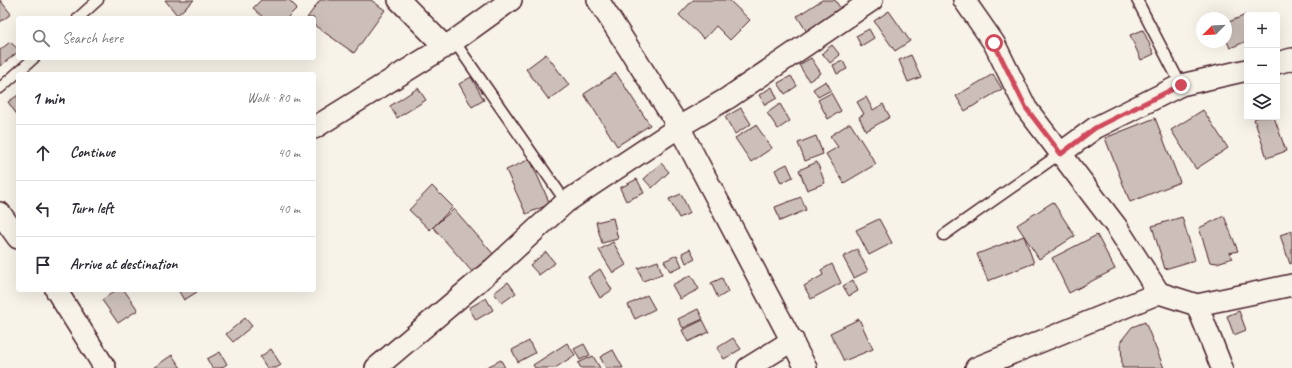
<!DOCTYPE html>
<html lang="en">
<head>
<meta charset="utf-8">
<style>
  body { margin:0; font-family:Caveat,sans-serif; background:#f7f7f7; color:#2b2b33 }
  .controls { position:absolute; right:12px; top:12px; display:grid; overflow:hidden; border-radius:4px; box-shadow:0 4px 16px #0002 }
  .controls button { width:36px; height:36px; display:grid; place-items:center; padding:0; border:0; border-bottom:1px solid #e1e1e2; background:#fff; color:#2b2b33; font:20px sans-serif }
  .compass { position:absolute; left:1196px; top:12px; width:36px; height:36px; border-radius:50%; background:#fff; box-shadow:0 4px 16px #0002; rotate:246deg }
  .stop { position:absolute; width:12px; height:12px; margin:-9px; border:3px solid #d1495b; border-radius:50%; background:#fff }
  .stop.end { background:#d1495b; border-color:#fff; box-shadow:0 1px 4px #0008 }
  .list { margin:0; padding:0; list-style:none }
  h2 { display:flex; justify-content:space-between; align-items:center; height:52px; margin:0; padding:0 16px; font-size:17px }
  h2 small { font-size:13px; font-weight:400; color:#7c7c81 }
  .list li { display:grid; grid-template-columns:26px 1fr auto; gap:12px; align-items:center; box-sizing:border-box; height:56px; padding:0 16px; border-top:1px solid #e1e1e2 }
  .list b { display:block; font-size:15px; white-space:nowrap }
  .list em { font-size:13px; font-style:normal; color:#7c7c81 }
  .icon { flex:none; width:22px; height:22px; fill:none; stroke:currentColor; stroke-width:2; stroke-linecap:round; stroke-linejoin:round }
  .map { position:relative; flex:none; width:1292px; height:368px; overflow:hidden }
  .search { position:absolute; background:#fff; box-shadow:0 4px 16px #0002; left:16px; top:16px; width:300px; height:44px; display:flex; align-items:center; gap:10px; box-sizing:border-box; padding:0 14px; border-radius:4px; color:#7c7c81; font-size:15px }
  .panel { position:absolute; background:#fff; box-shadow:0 4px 16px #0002; left:16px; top:72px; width:300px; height:220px; border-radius:4px }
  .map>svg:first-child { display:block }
</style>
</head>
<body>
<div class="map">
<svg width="1292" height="368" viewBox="0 0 1292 368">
  <rect width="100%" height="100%" fill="#f7f3e8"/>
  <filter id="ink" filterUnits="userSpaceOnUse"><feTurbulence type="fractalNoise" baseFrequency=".025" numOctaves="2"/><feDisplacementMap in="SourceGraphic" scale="8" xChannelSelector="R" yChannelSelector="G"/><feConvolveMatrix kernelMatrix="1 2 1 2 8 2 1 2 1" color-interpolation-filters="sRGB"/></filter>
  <g filter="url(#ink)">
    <g fill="#ccbfb9" stroke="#4a1f2b">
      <path d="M0 0 11 14 0 22Z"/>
      <path d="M165 0H194L177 15Z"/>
      <path d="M261 0H289L297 8 287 18H264L253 8Z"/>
      <path d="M320 0H371L385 10 354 53 314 25V18H307Z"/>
      <path d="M693 0H729L750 20 730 40 716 26 704 39 679 15Z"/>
      <path d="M822 0H835L841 9 807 32 797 16Z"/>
      <path d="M889 11 910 41 895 51 874 21Z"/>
      <path d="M1246 15 1247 41 1230 48 1226 39V23Z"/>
      <path d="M869 29 874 38 861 46 856 36Z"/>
      <path d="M1143 30 1154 54 1141 60 1130 35Z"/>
      <path d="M10 42 18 49V52L0 66V50Z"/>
      <path d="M832 45 840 55 830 63 822 53Z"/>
      <path d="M546 54 569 85 549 100 526 69Z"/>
      <path d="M911 55 921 77 908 82 899 60Z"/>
      <path d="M811 58 821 73 809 81 799 65Z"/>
      <path d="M843 61 847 69 837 74 833 65Z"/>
      <path d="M616 73 650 125 617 146 584 94Z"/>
      <path d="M993 74 1002 89 965 111 956 96Z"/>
      <path d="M791 76 797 86 785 94 778 83Z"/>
      <path d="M471 77 484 100 472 107 459 84Z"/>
      <path d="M826 81 831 90 818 97 813 89Z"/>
      <path d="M772 87 777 98 765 105 759 95Z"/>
      <path d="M418 88 426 100 397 118 390 106Z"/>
      <path d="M831 93 841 111 828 119 818 100Z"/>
      <path d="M18 95V116L8 102Z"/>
      <path d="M866 97 873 110 883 104 890 117 866 131 859 117 864 114 857 102Z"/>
      <path d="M780 104 790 121 778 129 767 113Z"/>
      <path d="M741 108 751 124 735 134 725 117Z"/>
      <path d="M1203 110 1228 148 1196 169 1171 130Z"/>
      <path d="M1258 117H1274L1286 151 1267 158 1254 119Z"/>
      <path d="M1155 118 1180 182 1130 202 1105 138Z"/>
      <path d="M850 123 876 164 844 183 826 154 838 147 830 136Z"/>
      <path d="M756 125 772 148 751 162 735 138Z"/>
      <path d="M816 136 823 154 805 161 798 143Z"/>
      <path d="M530 159 550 204 526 214 506 170Z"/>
      <path d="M817 162 825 183 807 190 799 170Z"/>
      <path d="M661 163 669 172 652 188 644 179Z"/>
      <path d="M787 164 793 177 781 183 775 170Z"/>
      <path d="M637 179 644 193 626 201 620 188Z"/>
      <path d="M432 186 453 207 430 230 409 210Z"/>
      <path d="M681 194 690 213 679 218 669 199Z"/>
      <path d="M801 197 806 210 780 221 775 207Z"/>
      <path d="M1053 202 1075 236 1039 259 1017 225Z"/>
      <path d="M454 209 495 256 474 274 433 227Z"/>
      <path d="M1224 216 1238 251 1229 253 1233 258 1217 263 1210 262 1199 228Z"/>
      <path d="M1182 217 1195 260 1165 269 1152 226Z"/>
      <path d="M613 218 618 239 602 243 596 222Z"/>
      <path d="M879 219 892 243 869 255 856 230Z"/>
      <path d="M1292 231V263L1290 264 1280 235Z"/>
      <path d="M1097 235 1115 269 1069 293 1052 258Z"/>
      <path d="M1024 236 1034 263 988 281 977 254Z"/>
      <path d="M613 242 626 265 613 273 599 250Z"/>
      <path d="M690 249 695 258 686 263 682 253Z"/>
      <path d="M857 249 868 271 854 278 843 257Z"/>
      <path d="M546 252 555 263 539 275 530 265Z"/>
      <path d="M677 255 682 266 670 271 664 261Z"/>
      <path d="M658 261 662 274 643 281 638 268Z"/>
      <path d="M832 264 841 283 811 299 804 286 823 275 821 270Z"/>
      <path d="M600 269 612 290 600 298 588 277Z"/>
      <path d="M691 275 699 289 680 299 672 285Z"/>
      <path d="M722 278 728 292 718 298 711 283Z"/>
      <path d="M853 280 858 291 849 296 843 286Z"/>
      <path d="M508 282 516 293 502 303 494 293Z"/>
      <path d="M116 290H124L138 310 118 323 102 300Z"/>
      <path d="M178 290H195L197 292 184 300Z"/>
      <path d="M647 295 655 309 635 319 628 305Z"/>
      <path d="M486 298 493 310 476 320 469 308Z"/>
      <path d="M698 309 703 319 683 328 678 319Z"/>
      <path d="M1239 311 1246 330 1234 335 1227 316Z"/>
      <path d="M245 318 252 326 233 342 226 334Z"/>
      <path d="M859 319 873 349 844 361 830 333Z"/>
      <path d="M703 320 709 332 688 342 682 330Z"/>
      <path d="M1145 322 1164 368H1122L1121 341 1132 327Z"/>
      <path d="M733 338 741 349 724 359 717 348Z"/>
      <path d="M529 341 535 353 518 362 512 350Z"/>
      <path d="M567 343 575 355 555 368H535L533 365Z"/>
      <path d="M584 344 590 355 580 360 574 349Z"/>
      <path d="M271 349 281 365 276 368H267L260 357Z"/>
      <path d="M613 350 623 368H606L600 357Z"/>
      <path d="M220 352 227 364 221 368H212L207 359Z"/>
      <path d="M172 355 181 368H153Z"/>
      <path d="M593 356 600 368H581L578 363Z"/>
      <path d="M501 360 505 368H485Z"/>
    </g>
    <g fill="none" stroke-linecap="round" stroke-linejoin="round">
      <defs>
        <g id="lane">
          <path d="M1137 0 1181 85"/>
          <path d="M78 18 98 0"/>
          <path d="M454 41 566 202"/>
          <path d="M0 88 34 58"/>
          <path d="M944 235 1061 153"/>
        </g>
        <g id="street">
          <path d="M399 0 445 47"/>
          <path d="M598 0 679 127 806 368"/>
          <path d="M964 0 994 43 1026 108 1116 226 1159 293"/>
          <path d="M1277 63 1292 59"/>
          <path d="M314 128 454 41 511 0"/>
          <path d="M1061 153 1095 128 1181 85 1247 70"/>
          <path d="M0 213 18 238"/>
          <path d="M56 290 105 368"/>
          <path d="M1197 305 1222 368"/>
          <path d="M376 368 494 268 566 202 679 127 728 98 872 0"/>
          <path d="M748 368 793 340"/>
          <path d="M976 368 1159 293 1197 305 1292 285"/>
        </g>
      </defs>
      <use href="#lane" stroke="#4a1f2b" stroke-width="13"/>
      <use href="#street" stroke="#4a1f2b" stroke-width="24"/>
      <use href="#lane" stroke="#f7f3e8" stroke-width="10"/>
      <use href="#street" stroke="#f7f3e8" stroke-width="21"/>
    </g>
  </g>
  <g fill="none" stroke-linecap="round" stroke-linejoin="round" filter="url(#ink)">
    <path stroke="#d1495b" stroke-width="5" d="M994 43 1026 108 1061 154 1095 128 1181 85"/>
  </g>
</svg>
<div class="controls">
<button>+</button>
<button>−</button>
<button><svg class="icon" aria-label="layers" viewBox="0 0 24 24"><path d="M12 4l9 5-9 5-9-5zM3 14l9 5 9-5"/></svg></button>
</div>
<svg class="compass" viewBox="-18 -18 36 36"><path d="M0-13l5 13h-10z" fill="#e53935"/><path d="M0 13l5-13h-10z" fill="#7c7c81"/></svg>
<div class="stop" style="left:994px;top:43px"></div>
<div class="stop end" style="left:1181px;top:85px"></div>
<div class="search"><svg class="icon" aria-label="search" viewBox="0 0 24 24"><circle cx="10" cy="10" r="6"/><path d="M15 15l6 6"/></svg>Search here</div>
<section class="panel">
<h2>1 min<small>Walk · 80 m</small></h2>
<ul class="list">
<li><svg class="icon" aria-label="ahead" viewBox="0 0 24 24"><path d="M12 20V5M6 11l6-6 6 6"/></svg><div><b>Continue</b></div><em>40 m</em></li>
<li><svg class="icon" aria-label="left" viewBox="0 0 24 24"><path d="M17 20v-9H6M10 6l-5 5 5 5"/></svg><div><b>Turn left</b></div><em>40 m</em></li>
<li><svg class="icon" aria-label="arrive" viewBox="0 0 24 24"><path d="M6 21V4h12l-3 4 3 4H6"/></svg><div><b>Arrive at destination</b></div></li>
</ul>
</section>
</div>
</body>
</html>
